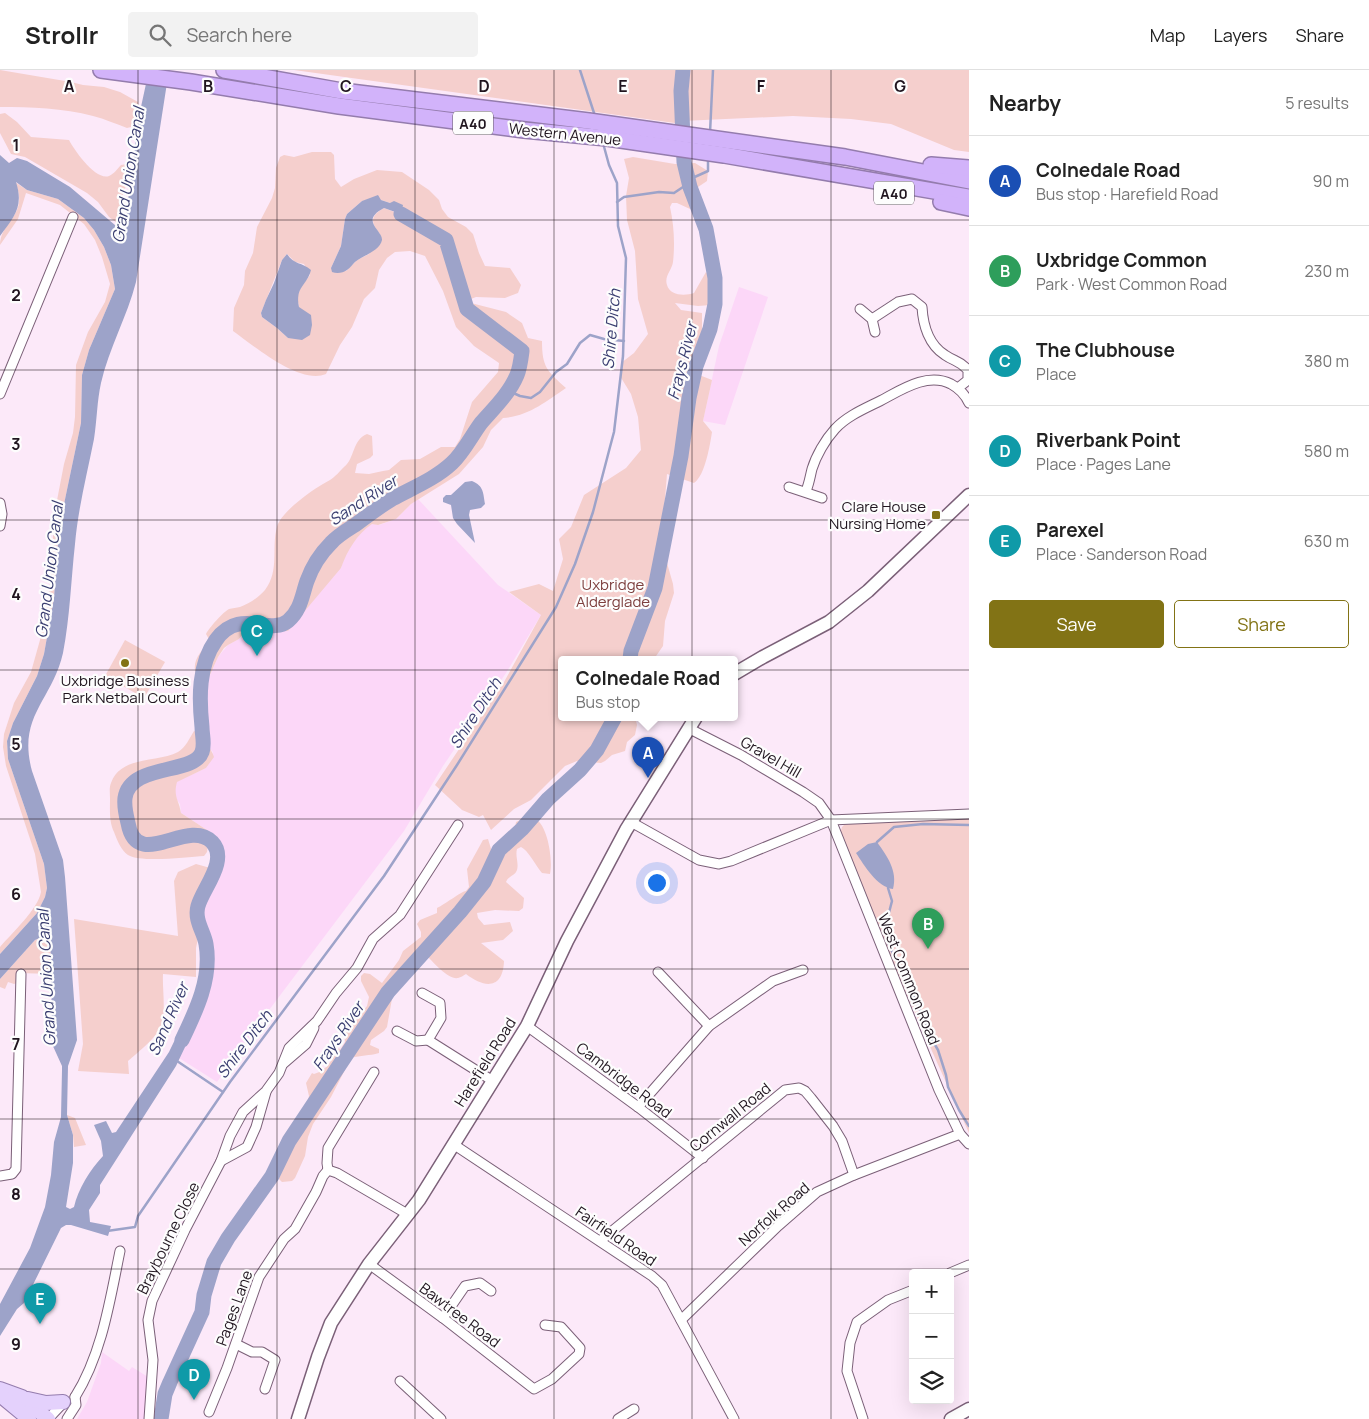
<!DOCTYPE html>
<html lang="en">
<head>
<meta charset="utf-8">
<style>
  body { margin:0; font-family:Manrope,sans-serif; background:#f2f2f2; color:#222 }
  .controls { position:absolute; right:15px; bottom:15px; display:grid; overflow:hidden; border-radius:5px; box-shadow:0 5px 20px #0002 }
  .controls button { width:45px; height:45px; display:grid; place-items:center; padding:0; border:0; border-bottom:1px solid #e0e0e0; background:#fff; color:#222; font:25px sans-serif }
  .you { position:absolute; left:656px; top:812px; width:18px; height:18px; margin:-12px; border:4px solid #fff; border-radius:50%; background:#1a73e8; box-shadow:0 0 0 8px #1a73e833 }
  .badge { display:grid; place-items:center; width:32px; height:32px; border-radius:50%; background:#827315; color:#fff; font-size:16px; font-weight:700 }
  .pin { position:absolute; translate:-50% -41px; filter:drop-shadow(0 1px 2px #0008) }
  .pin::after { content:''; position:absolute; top:26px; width:18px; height:15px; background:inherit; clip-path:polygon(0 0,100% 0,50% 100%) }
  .popup { position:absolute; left:558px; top:586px; width:180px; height:65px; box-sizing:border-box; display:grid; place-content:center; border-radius:5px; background:#fff; filter:drop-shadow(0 1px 4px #0005); font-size:16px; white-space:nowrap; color:#767676 }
  .popup b { font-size:19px; color:#222 }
  .popup::after { content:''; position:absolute; left:50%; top:100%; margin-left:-10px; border:10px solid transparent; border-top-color:#fff }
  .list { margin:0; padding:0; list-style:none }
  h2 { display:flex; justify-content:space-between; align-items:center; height:65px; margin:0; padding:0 20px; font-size:21px }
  h2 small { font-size:16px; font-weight:400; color:#767676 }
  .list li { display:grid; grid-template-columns:32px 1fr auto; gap:15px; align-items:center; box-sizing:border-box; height:90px; padding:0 20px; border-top:1px solid #e0e0e0 }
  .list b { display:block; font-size:19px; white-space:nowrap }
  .list p { margin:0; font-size:16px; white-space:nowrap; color:#767676 }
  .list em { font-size:16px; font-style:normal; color:#767676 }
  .actions { display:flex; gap:10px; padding:15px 20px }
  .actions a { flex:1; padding:11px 0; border:1px solid #827315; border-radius:5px; text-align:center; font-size:18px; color:#827315 }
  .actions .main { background:#827315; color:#fff }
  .icon { flex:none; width:28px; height:28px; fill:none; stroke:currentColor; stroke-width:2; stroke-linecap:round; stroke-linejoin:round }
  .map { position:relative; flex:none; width:969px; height:1349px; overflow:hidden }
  header { display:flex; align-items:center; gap:30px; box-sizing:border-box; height:70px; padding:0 25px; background:#fff; border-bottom:1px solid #e0e0e0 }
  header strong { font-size:24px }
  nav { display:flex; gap:28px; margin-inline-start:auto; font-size:18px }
  .search { width:350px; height:45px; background:#f2f2f2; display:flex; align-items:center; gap:12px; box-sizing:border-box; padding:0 18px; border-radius:5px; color:#767676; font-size:19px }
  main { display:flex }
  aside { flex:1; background:#fff }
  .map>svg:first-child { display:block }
</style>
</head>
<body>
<header>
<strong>Strollr</strong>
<div class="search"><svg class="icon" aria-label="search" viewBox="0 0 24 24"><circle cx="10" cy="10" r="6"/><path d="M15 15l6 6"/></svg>Search here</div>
<nav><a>Map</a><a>Layers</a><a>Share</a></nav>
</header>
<main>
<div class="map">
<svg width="969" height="1349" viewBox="0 0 969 1349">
  <rect width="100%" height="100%" fill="#fce9f9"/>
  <g fill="#fcd7f8">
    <path d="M739 217 768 227 725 355 703 351 719 276Z"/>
    <path d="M418 429 498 515 541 545 506 603 443 696 404 761 257 956 217 1012 179 988 196 954 202 930 209 881 201 839 223 796 222 774 210 762 181 743 180 734 177 730 174 721 176 712 206 698 213 682 210 679 205 639 206 618 209 607 218 587 228 575 239 569 249 560 259 562 341 498 345 485 357 466 364 459 372 453 379 455 396 449 411 434Z"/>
    <path d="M102 1282 129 1301 132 1297 148 1307 144 1349H77L87 1332 101 1293Z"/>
  </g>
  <g fill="#f5cfcd" fill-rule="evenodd">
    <path d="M0 0 71 12 83 15 104 17 120 22 138 32C139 36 134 54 131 57L127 58C116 54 105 49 93 46 63 38 31 37 0 37Z"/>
    <path d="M294 0H969V82L954 80 891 54 851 49 793 46 682 51V54Z"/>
    <path d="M5 43 17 52 31 67 69 70C74 80 96 111 109 106 114 104 118 98 121 95L127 94C132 106 124 118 122 129 121 137 123 146 124 154L120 155 109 147 98 132 87 123 25 87 11 84 0 63V44Z"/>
    <path d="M312 82H331L334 85 335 109 341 117 354 109 377 100 402 102 429 120 439 130 442 139 448 147 466 157 473 164 479 183 485 196 510 198 521 215 518 223 505 228 476 227 471 229V233L506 242 522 253 528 268 542 271C542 297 547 301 566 318 545 332 529 346 503 348L491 360 483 377 459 404 411 434 396 449 378 455 372 454C357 464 347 481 341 498L288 561 259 562 249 560 245 562 239 569 228 575 224 578 218 587 209 607 196 604C191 591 202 580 210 571L206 564C209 558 223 542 229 539 232 538 237 538 240 537 249 534 259 527 265 520 280 500 271 478 277 457 281 441 316 417 330 410 335 407 340 401 344 397 355 388 352 370 367 364L372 366 373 385 370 388 357 394 355 403 369 404 383 401 389 400 401 390 420 389 441 377H455L460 369 472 332 498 302 499 293 474 276 456 257 443 221 425 186 410 181 395 182 387 188 379 200 375 218 364 229 352 257 340 275 326 304C300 315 254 276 233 261L234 238 244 215 245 201 253 183 257 157 272 128 275 118 276 98 280 87 284 85 294 87ZM381 130 390 133 400 144 384 138C369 146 371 154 380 164L369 184 357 190 346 201 331 198 341 176 345 149 347 144 362 131ZM287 184 295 192 304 194 310 205 301 217 297 227 299 237 288 268 277 258 262 247 261 243 282 190Z"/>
    <path d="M633 87 675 94 695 93 708 101 707 111 692 121 694 130 690 139 677 133H672L670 137C674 155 675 174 673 192 672 200 664 206 667 215 670 226 685 226 694 223L706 202C712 210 715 219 717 229L711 235 698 236 675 233 681 240 702 243V265L691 289 689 301 712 310 703 351 712 362C710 375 705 406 694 413L667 404 664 441 665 486 673 514 674 523 665 551 663 576 654 589H562V647H635L637 655 635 665 627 672 625 681 612 685 605 691 601 693 577 691 565 696 531 730 514 739 491 760 483 745 479 747 462 740 435 715 504 612 541 545 509 522 539 514 553 521 563 489 559 469 571 457 584 425 626 398 641 380 638 347 631 324 620 306 621 293 634 283 648 264 638 229 635 181 627 150 626 126 629 108 624 89Z"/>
    <path d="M15 112 27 120 58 129 84 148 94 160 104 177 111 195 115 219 89 280 82 305 81 353 59 458 54 528 44 584 37 606 13 653 7 671 8 689 44 794 47 818 45 827 37 843 0 884V877C12 863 38 839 41 822L35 784 6 696 3 677 4 664 14 633 31 602 40 570 48 529 51 505 54 446 64 394 73 363 75 347 76 295 88 262 105 232 110 214 102 187 95 170 84 154 60 135 26 123 18 149 0 175C0 151 30 145 15 112Z"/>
    <path d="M125 570 165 592 144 628 105 606Z"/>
    <path d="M194 661C200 663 213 681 214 687L206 698 177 712C173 726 179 730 181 743L210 762 207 782 204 786C188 787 141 793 128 785 121 780 117 770 114 762 109 752 110 740 110 729 110 724 109 717 111 713 121 685 158 693 178 682 186 677 189 669 194 661Z"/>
    <path d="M528 746C531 747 534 747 536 749 548 757 553 790 550 804L542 803C536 796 528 780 521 777L517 779C515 786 519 793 517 800 515 806 508 806 506 812L524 828 523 838 519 841 495 840 477 843 478 848 484 855 510 852 513 861 503 870 481 873 504 891C503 920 484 918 466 904 463 906 461 907 458 908 449 910 434 893 428 887L406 903 393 923 387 957 384 961 371 970 370 975 379 979V983C369 986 361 985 351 988L331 1027 313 1054 308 1067 305 1086 295 1108 292 1111 282 1112 279 1109 275 1097 278 1088 290 1074 307 1035 309 1026 306 1013 312 1003 314 1004C328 1000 332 989 339 978L340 980 345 972 344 959 347 955 355 951 367 936 369 927 361 911V906L364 903 370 904 382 913 399 890 403 881 421 867V862L417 854 420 850 437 843V838C444 835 462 821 466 821L469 817 467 799 483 770 488 769 492 782C495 782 498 782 501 781 510 779 515 760 516 752Z"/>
    <path d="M969 747V1063C924 964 879 865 840 764L842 757 845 754Z"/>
    <path d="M196 794 214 799 217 802 207 818 200 824 195 832 198 868 196 878V907L163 904C162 922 168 948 157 963 149 974 138 982 128 991L129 1004 78 1001 83 974 74 849 178 866 174 811 178 802Z"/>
    <path d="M40 868C54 873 51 891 51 904L19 903 17 913 14 914 8 912 5 919 0 917V909L35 870Z"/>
    <path d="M67 1045 75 1048 86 1075 74 1077 73 1065Z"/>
  </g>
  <g fill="#9da3c9">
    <path d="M149 0H169L136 212C127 247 109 278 101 313 97 331 97 350 94 369 87 404 78 439 75 474 71 510 70 547 63 583 52 631 17 646 32 701L63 790 65 807 77 970 68 996 67 1045 73 1065V1093L66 1137 70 1139 74 1137C78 1119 90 1100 103 1086L101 1071 94 1055 106 1051 112 1063 116 1062 169 982 184 951 196 954 176 996 100 1115V1123L89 1140 90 1152 111 1156 108 1166 71 1155H66L61 1158 24 1233 17 1239 0 1266V1234L30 1178 45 1137 51 1105 54 1072 61 1047 62 1000V996L52 974 51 886C50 877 49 871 40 868L35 870 0 909V884L37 843 45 827 47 818 44 794 8 689 7 671 13 653 37 606 44 584 54 528 59 458 81 353 82 305 89 280 115 219 111 195 104 177 94 160 84 148 58 129 27 120 16 112C24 137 14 147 0 166V85L9 93 17 88 27 91 70 117 122 161 126 160 127 137 139 46Z"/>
    <path d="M378 125 381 130 390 133 394 131 403 135 401 144 384 138C359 151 383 160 382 170 380 181 362 186 355 192 353 194 350 198 347 200 343 203 337 204 332 202L331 198 341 176 345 149 347 144 362 131Z"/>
    <path d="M287 184C294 195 302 192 311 200 307 216 295 216 299 237L311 245 312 255 310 265 302 270 288 268 277 258 262 247 261 243 266 230 274 213 282 190Z"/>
    <path d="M472 411C484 416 483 423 485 434L481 438 470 440 469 445 475 473 457 454 453 448 451 435 443 432V428L446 425H451L465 412Z"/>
    <path d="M877 772C887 786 898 801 893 819 877 817 864 795 856 783L868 774Z"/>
  </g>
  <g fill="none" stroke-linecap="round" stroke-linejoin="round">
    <g stroke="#9da3c9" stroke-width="2.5">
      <path d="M580 0 595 46"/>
      <path d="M710 63 713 0"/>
      <path d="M688 110 708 101V89"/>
      <path d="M617 132 624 127 659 122 674 123 689 113"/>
      <path d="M509 321 520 326 531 328 540 322 556 302 567 294 580 273 590 265 604 269 624 271"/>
      <path d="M877 772 894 757 923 754 969 755"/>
      <path d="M888 818 892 831 885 858 887 871 899 896 906 907 910 919 927 955 931 968 938 980 946 1005 948 1017 959 1040 969 1056"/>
      <path d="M177 991 223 1022"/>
      <path d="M107 1161 135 1157 138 1146 230 1012 384 806 457 695 556 537 575 494 593 442 610 377 614 362 623 286 626 188 618 156 617 113 609 95 603 73"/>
    </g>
    <g stroke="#9da3c9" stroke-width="15">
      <path d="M630 589 631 581 655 518 681 386 689 328 696 296 710 259 715 234V208L706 159 690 117 684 92 681 21 683 0"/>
      <path d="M182 970C196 941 212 908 206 874 204 862 194 850 198 836 203 818 229 790 212 772 187 747 137 803 128 753 126 745 124 736 125 728 130 693 194 705 202 682 205 674 202 665 202 657 199 629 198 595 216 570 239 537 270 566 288 551 301 540 302 525 307 511 312 497 321 483 331 473 337 466 347 460 355 455 367 446 379 437 392 429 412 418 435 409 452 393 463 383 472 365 481 353 494 338 509 324 517 305 520 298 521 289 522 281L467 239 446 170 401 144"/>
      <path d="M161 1349 165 1324 170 1312 202 1242 204 1225 214 1192 228 1168 272 1106 289 1071 388 922 460 842 484 812 499 780 522 759 548 729 580 700 597 680 615 647"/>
    </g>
    <defs>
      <g id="street">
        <path d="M860 239 872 249 875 262"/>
        <path d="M872 249 898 232 912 229 922 237C923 255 929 275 945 285 955 292 959 290 968 300V310L958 318"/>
        <path d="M0 324 73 147"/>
        <path d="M789 417 822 428"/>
        <path d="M806 421C809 414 810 407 812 399 816 386 825 370 835 359 847 346 864 339 880 331 901 320 927 302 951 314 960 319 965 324 969 333"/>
        <path d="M0 433 2 444 0 456"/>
        <path d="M688 658 741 685 803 722 819 733 831 750 939 1020 960 1064 969 1074"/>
        <path d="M631 752 699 790 719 794 731 791 831 750 969 744"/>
        <path d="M658 902 709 956"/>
        <path d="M422 923 440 933 441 948 428 970 493 1011"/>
        <path d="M527 956 638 1037 703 1088"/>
        <path d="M397 961 416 971 428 970"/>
        <path d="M284 993 306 974 314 958"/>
        <path d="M638 1037 709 956 773 911 803 900"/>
        <path d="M453 1074 652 1206 662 1215 734 1349"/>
        <path d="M221 1091 247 1077 256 1057 266 1022"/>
        <path d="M328 1100 327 1093 328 1078 374 1002"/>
        <path d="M328 1100 337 1103 409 1145"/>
        <path d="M0 1106 12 1104 16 1099 21 904"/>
        <path d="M600 1171 785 1020 799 1018 805 1021 811 1028 833 1056 842 1071 854 1105"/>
        <path d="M369 1194 443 1248 534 1319 552 1309 579 1284 580 1278 561 1257 545 1255"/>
        <path d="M950 1203 969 1195"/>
        <path d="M443 1248 465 1216 480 1213 491 1221"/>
        <path d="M681 1250 778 1156 817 1122 854 1105 960 1064"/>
        <path d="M236 1274 252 1282H262L275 1290 265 1319"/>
        <path d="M400 1311 441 1349"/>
        <path d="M75 1327C102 1284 110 1230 120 1181"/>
        <path d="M209 1342 227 1298 259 1207 284 1169 295 1159 316 1122 323 1106 328 1100"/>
        <path d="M48 1349 65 1331"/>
        <path d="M67 1349 76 1335 75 1327"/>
        <path d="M149 1349 153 1290 148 1250 152 1231 185 1160 221 1091 230 1066 243 1042 266 1021 279 1003 289 978 317 951 336 923 357 898 373 869 400 845 458 755"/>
        <path d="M618 1349 634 1339"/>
        <path d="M863 1349 847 1301 850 1273 857 1252 888 1230 913 1220"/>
      </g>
      <g id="secondary">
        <path d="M734 604 763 587 829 552 868 521 969 425"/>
        <path d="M298 1349 318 1287 331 1253 369 1194 419 1130 527 956 567 871 626 760 696 647"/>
        <path d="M951 1349 969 1339"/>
      </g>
      <g id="primary">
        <path d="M0 1319 22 1327 48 1349"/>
        <path d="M0 1325 29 1349"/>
        <path d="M28 1329 46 1333 63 1332"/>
      </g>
      <g id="highway">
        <path d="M101 0 191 12 339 36 524 60 607 68 724 85 969 127"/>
        <path d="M224 0 342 21 589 51 845 87 969 111"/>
        <path d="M931 95 969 98"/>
        <path d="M941 132 969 138"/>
      </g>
    </defs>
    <use href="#street" stroke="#7b6078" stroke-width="11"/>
    <use href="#secondary" stroke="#7b6078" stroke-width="15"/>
    <use href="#primary" stroke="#947cad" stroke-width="16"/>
    <use href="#highway" stroke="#947cad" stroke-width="18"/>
    <use href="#street" stroke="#fff" stroke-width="9"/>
    <use href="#secondary" stroke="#fff" stroke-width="12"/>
    <use href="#primary" stroke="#e4d1fc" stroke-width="14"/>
    <use href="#highway" stroke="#d2b3fa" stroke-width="15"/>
  </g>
  <path fill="none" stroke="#20151f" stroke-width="1" stroke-opacity="0.55" d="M138 0V1349M277 0V1349M415 0V1349M554 0V1349M692 0V1349M831 0V1349M0 150H969M0 300H969M0 450H969M0 600H969M0 749H969M0 899H969M0 1049H969M0 1199H969"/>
  <g fill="#827315" stroke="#fdfdfd" stroke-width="2">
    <rect x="931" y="440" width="10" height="10" rx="2.5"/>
    <circle cx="125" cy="593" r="5"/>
  </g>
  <g text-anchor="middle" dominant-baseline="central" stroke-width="4.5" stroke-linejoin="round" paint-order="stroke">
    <g fill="#fdfdfd" stroke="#625b62" stroke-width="1">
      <rect x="453" y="41.5" width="40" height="23" rx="4"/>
      <rect x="874" y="111.5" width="40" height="23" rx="4"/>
    </g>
    <g font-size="14" font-weight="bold" fill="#20151f">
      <text x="473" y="53">A40</text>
      <text x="894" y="123">A40</text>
    </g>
    <g font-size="15" fill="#20151f" stroke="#fdfdfd">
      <text transform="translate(565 64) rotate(6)">Western Avenue</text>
      <text transform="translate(771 687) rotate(30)">Gravel Hill</text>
      <text transform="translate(909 909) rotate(68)">West Common Road</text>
      <text transform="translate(485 992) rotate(-58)">Harefield Road</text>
      <text transform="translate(624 1010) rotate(37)">Cambridge Road</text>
      <text transform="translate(730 1047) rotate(-39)">Cornwall Road</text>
      <text transform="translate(774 1144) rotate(-41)">Norfolk Road</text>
      <text transform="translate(616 1166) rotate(34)">Fairfield Road</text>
      <text transform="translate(168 1168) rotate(-64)">Braybourne Close</text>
      <text transform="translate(234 1238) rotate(-70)">Pages Lane</text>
      <text transform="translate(460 1245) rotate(37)">Bawtree Road</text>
    </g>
    <g font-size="15" fill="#20151f" stroke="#fdfdfd" text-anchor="end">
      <text x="926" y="436">Clare House<tspan x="926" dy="17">Nursing Home</tspan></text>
      <text x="125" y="610" text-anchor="middle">Uxbridge Business<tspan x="125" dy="17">Park Netball Court</tspan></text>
    </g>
    <g font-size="15" fill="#7e403f" stroke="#fdfdfd">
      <text x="613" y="514">Uxbridge<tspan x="613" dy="17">Alderglade</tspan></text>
    </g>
    <g font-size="16" font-style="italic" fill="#3a3e71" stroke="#fdfdfd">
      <text transform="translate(128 105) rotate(-81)">Grand Union Canal</text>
      <text transform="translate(611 259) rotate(-85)">Shire Ditch</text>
      <text transform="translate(682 291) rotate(-76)">Frays River</text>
      <text transform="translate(363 430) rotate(-33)">Sand River</text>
      <text transform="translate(49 500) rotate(-83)">Grand Union Canal</text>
      <text transform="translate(475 643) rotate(-57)">Shire Ditch</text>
      <text transform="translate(46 908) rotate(-93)">Grand Union Canal</text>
      <text transform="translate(168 949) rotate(-66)">Sand River</text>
      <text transform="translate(338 966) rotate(-56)">Frays River</text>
      <text transform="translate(244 974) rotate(-53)">Shire Ditch</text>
    </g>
  </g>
  <g font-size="16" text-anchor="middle" font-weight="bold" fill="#20151f" stroke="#fdfdfd" stroke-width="4.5" stroke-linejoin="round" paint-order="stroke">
    <text x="69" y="22">A</text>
    <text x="208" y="22">B</text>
    <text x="346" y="22">C</text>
    <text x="484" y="22">D</text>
    <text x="623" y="22">E</text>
    <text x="761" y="22">F</text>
    <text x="900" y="22">G</text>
    <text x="16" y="81">1</text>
    <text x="16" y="231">2</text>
    <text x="16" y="380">3</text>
    <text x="16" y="530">4</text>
    <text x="16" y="680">5</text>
    <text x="16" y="830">6</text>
    <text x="16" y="980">7</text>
    <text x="16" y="1130">8</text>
    <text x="16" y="1280">9</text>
  </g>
</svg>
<div class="controls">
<button>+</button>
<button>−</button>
<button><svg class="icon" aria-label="layers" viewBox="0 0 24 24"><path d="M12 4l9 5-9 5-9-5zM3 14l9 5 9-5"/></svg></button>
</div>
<div class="you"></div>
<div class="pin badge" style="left:648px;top:708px;background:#1a4fb4">A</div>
<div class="popup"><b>Colnedale Road</b>Bus stop</div>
<div class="pin badge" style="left:928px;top:879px;background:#2e9e5b">B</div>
<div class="pin badge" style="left:257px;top:586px;background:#0f9aa8">C</div>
<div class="pin badge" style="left:194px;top:1330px;background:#0f9aa8">D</div>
<div class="pin badge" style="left:40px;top:1254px;background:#0f9aa8">E</div>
</div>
<aside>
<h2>Nearby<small>5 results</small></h2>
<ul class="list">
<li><span class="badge" style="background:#1a4fb4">A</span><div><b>Colnedale Road</b><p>Bus stop · Harefield Road</p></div><em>90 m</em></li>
<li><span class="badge" style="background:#2e9e5b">B</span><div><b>Uxbridge Common</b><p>Park · West Common Road</p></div><em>230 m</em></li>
<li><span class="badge" style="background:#0f9aa8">C</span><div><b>The Clubhouse</b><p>Place</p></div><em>380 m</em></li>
<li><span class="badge" style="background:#0f9aa8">D</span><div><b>Riverbank Point</b><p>Place · Pages Lane</p></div><em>580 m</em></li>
<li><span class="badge" style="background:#0f9aa8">E</span><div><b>Parexel</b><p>Place · Sanderson Road</p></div><em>630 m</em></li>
</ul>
<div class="actions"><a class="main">Save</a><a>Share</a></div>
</aside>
</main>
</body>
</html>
